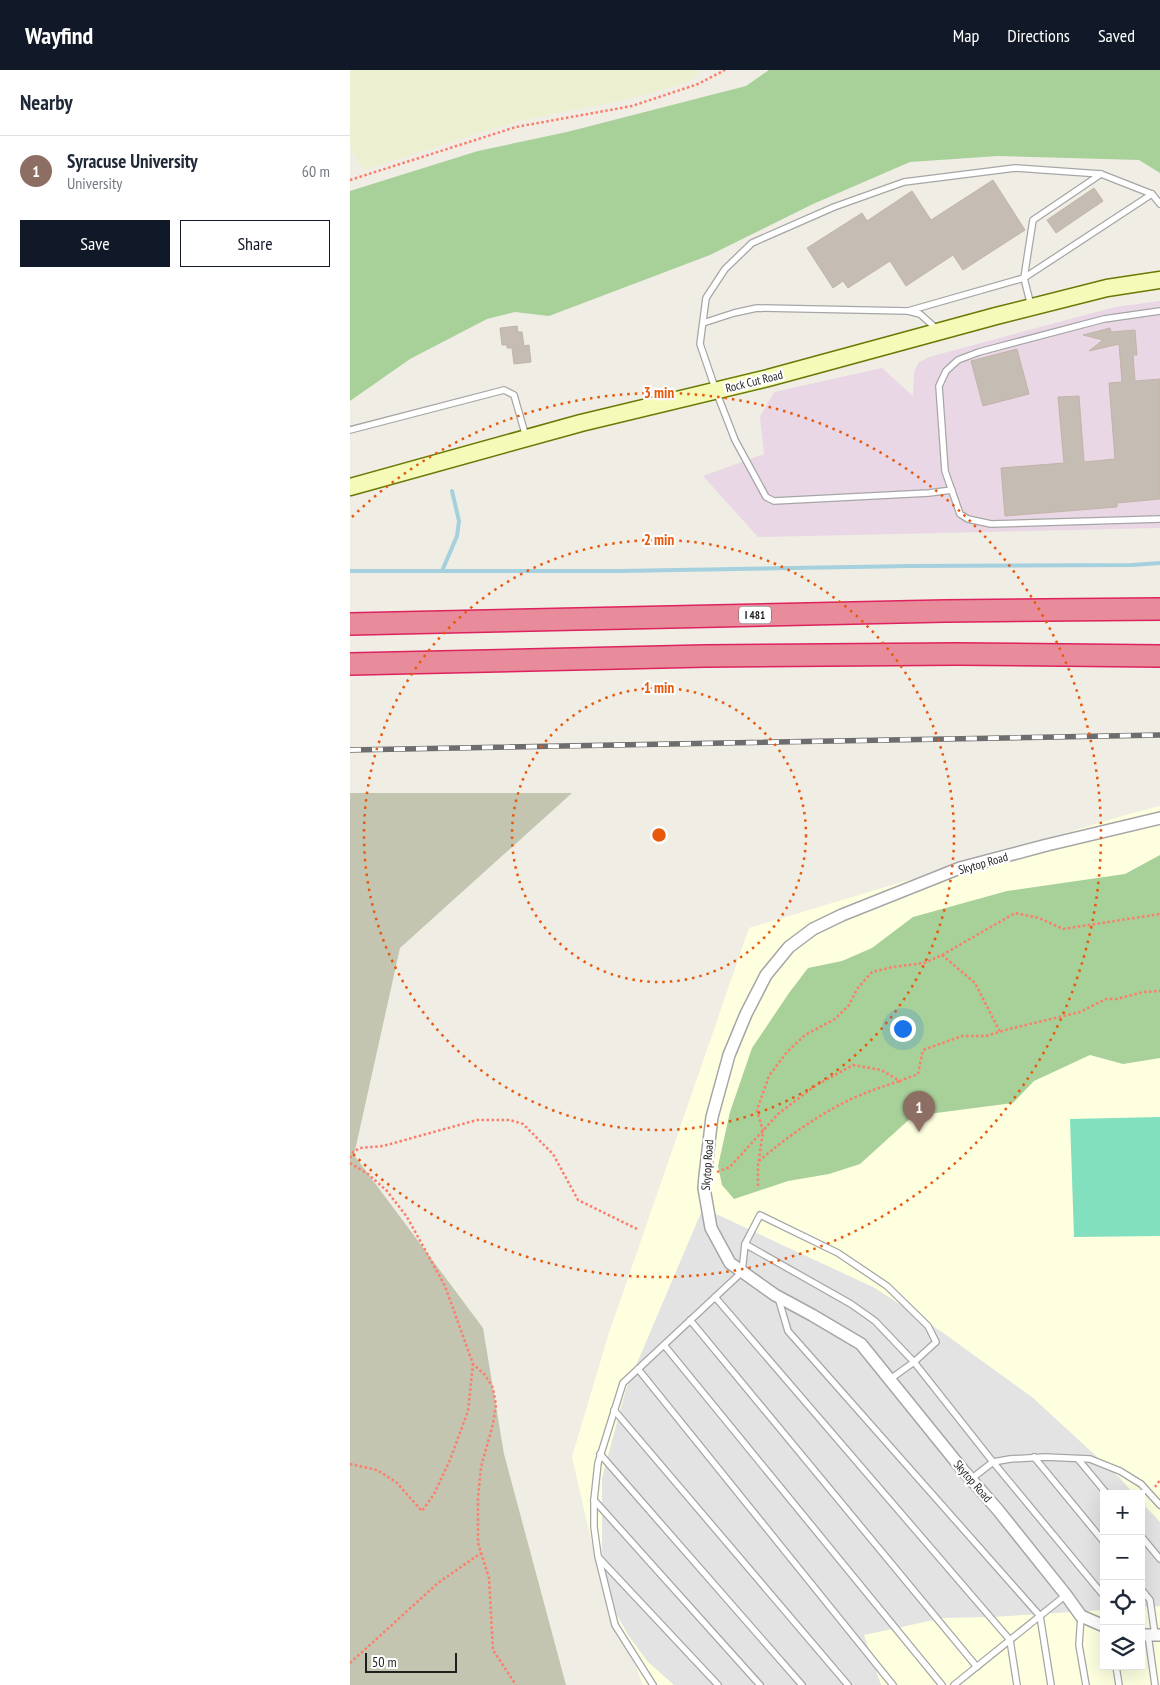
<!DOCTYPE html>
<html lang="en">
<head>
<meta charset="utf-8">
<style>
  body { margin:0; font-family:"PT Sans Narrow",sans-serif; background:#f6f6f7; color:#1f2937 }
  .controls { position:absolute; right:15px; bottom:15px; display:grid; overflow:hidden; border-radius:0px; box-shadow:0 5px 20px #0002 }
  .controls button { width:45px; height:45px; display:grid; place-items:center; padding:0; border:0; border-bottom:1px solid #e0e1e3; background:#fff; color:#1f2937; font:25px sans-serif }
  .scale { position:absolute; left:15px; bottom:12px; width:92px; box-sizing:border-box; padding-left:5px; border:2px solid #1f1f1f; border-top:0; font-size:14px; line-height:18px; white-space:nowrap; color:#1f1f1f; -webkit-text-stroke:4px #fff; paint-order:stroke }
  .you { position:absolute; left:552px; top:958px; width:18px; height:18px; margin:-12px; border:4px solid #fff; border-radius:50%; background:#1a73e8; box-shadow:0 0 0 8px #1a73e833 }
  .badge { display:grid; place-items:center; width:32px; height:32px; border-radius:50%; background:#111827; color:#fff; font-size:16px; font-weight:700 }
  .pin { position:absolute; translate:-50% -41px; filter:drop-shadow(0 1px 2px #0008) }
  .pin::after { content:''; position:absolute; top:26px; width:18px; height:15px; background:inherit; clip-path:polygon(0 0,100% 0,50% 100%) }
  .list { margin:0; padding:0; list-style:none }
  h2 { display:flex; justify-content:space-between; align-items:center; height:65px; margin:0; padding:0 20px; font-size:21px }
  h2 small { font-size:16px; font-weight:400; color:#747a83 }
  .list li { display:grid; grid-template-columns:32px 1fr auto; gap:15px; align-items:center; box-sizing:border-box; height:70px; padding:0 20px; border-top:1px solid #e0e1e3 }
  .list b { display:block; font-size:19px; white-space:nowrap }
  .list p { margin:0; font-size:16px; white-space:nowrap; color:#747a83 }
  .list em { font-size:16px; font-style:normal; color:#747a83 }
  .actions { display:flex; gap:10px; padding:15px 20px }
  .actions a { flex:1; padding:11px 0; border:1px solid #111827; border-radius:0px; text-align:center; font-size:18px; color:#111827 }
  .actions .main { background:#111827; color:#fff }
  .icon { flex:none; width:28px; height:28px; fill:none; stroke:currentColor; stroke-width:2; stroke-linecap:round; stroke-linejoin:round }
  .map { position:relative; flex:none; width:810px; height:1615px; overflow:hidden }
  header { display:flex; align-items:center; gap:30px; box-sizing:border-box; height:70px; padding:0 25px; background:#111827; color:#fff }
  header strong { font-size:24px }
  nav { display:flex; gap:28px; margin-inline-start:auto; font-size:18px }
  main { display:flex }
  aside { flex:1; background:#fff }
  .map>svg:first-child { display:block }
</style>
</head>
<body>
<header>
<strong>Wayfind</strong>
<nav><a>Map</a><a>Directions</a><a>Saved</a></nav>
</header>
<main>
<aside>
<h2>Nearby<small></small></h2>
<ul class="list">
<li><span class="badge" style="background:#8d6e63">1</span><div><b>Syracuse University</b><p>University</p></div><em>60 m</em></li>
</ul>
<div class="actions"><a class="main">Save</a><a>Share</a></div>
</aside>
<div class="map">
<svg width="810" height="1615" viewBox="0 0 810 1615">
  <rect width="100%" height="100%" fill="#f0ede5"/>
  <path fill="#e9d7e5" d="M810 231V458L408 467 353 406 414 384 410 347 424 322 532 298 563 326 564 302 569 292 579 287 765 237Z"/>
  <path fill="#feffdf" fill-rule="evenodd" d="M810 736V1615H293L246 1491 222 1387 258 1266 399 858 779 744ZM754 1424H791V1596H754Z"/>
  <path fill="#c4c5b0" d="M0 723H222L50 878 4 1085 133 1258 154 1384 216 1615H0Z"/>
  <path fill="#ecefd0" d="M0 0H347V7L332 14 275 30 168 51 14 100 0 78Z"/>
  <g fill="#a8d099">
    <path d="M419 0H810V103L789 90 648 86 560 92 463 134 360 185 199 246 165 242 137 249 60 289 0 331V121L128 81 217 62 396 16Z"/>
    <path d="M810 785V988L773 994 740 985 684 1011 663 1033 563 1046 510 1094 479 1104 438 1111 384 1129 372 1115 368 1096 380 1042 402 978 439 923 458 898 492 891 522 878 563 847 657 821 775 804Z"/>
  </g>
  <path fill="#82e0be" d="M810 1047V1166L724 1167 720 1049Z"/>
  <g fill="#e3e3e3">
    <path d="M353 1138 525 1218 592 1262 682 1327 769 1407 784 1424H754V1540L642 1547 593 1548 514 1565 531 1615H324L298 1592 278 1565 257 1527 252 1481V1408L276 1319Z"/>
    <path d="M791 1432 810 1452V1536L791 1537Z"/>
  </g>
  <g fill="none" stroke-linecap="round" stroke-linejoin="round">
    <g stroke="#a5d0de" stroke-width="4">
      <path d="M0 501H270L561 496 782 495 810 493"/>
      <path d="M92 501 107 466 109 451 102 421"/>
    </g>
  </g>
  <g fill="#c5bcb4" stroke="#c2b4a7">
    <path d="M643 110 675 160 613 200 603 185 556 216 540 191 498 218 493 211 483 218 457 178 512 143 517 151 562 121 581 150Z"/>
    <path d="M744 118 753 131 706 163 697 150Z"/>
    <path d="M167 256 168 262H172L174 276 179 275 181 292 164 294 162 278H157V275H152L150 258Z"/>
    <path d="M760 258 761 262 785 260 787 285H783L785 311 810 309V429L767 433V437L655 446 651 398 714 393 708 327 729 326 734 392 765 389 759 313 772 312 769 274 739 281 753 270 733 265Z"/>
    <path d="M667 279 679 324 633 336 621 291Z"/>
  </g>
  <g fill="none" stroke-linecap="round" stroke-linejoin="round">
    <defs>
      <g id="lane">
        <path d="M681 236 674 208 683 150 751 104"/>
        <path d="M558 241 674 208 802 124"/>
        <path d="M810 241 754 249 629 282 608 290 596 301 589 316 595 401 610 444 618 449 641 454 810 449"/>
        <path d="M353 253 384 243 407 238 558 241 570 244 588 260"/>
        <path d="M0 360 154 320 164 325 176 367"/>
        <path d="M602 420 579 423 424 431 416 427 385 370 366 321 350 274 356 228 375 199 402 173 484 137 554 112 665 98 751 104 802 124 810 134"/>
        <path d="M395 1174 501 1234 525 1251 564 1292 539 1310"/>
        <path d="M365 1227 660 1570 667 1615"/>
        <path d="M428 1227 438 1261 690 1546 701 1615"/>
        <path d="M340 1250 627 1597"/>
        <path d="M314 1275 592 1615"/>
        <path d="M288 1299 543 1615"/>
        <path d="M264 1340 498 1615"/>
        <path d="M250 1384 452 1615"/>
        <path d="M684 1387 754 1472"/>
        <path d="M728 1389 757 1424"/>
        <path d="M621 1409 643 1392 660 1389 695 1387 740 1389 770 1401 791 1414 810 1435"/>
        <path d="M244 1430 410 1615"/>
        <path d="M791 1466 810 1489"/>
        <path d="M249 1488 368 1615"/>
        <path d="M791 1519 800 1530 805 1565"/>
        <path d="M731 1546 729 1575 736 1615"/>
        <path d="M798 1565 805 1615"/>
        <path d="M766 1596 769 1615"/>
        <path d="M303 1615 265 1555 248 1486 244 1457V1430L248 1393 273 1313 392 1202 395 1174 410 1145 488 1183 537 1216 578 1256 586 1272 564 1292 643 1392 754 1526"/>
        <path d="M604 1615 716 1525"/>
      </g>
      <g id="street">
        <path d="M754 1556 731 1546 716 1525 648 1440 612 1399 511 1274 462 1245 425 1225 380 1193 361 1158 354 1118 355 1106 362 1047 379 985 396 944 416 905 439 877 463 859 492 845 610 798 697 775 810 748"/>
        <path d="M791 1565H810"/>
      </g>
      <path id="secondary" d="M0 417 231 353 418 308 646 246 757 218 810 210"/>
      <g id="highway">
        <path d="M0 554 595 541 810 539"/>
        <path d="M0 594 355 586 607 584 810 586"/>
      </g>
    </defs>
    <use href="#lane" stroke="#a6a6a6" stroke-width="8"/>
    <use href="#street" stroke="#a6a6a6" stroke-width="14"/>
    <use href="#secondary" stroke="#697903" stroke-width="19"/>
    <use href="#highway" stroke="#de225e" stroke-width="24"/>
    <g stroke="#fc7d6a" stroke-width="2.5" stroke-dasharray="2.5 2.5" stroke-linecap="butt">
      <path d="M0 110 166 57 282 36 348 14 375 0"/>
      <path d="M592 885 625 913 650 962"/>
      <path d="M0 1088 3 1082 10 1078 33 1076 127 1050H160L173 1054 203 1084 228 1130 287 1159"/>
      <path d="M409 1091C435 1068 479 1037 513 1024 525 1019 537 1015 550 1011"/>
      <path d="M0 1093 18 1104 37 1121 57 1147 95 1216 123 1294 135 1305 143 1318 146 1335 143 1354 131 1397 128 1428V1473L139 1508 143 1580 166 1615"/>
      <path d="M367 1102 380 1097 428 1044 465 1016 503 995 531 1000 550 1011 568 1004 573 980 612 966H636L659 959 730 942 756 929H767L793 922 810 921"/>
      <path d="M408 1116V1095L413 1061 407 1040 419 1006 437 982 455 965 485 949 499 935 507 919 522 902 543 897 574 893 592 885 665 843 689 848 713 859 810 844"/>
      <path d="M0 1394 27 1400 46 1412 72 1441 84 1424 100 1390 118 1341 123 1294"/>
      <path d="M805 1417 810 1410"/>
      <path d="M0 1593 88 1513 131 1483"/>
    </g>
    <use href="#lane" stroke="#fff" stroke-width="5.5"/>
    <use href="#street" stroke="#fff" stroke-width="11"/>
    <use href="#secondary" stroke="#f5fab9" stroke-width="16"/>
    <use href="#highway" stroke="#e88c9b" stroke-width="21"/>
    <defs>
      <path id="rail" d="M0 680 810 665"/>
    </defs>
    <use href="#rail" stroke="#6d6d6d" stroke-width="5.5"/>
    <use href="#rail" stroke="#fff" stroke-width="4" stroke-dasharray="11" stroke-linecap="butt"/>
  </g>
  <g fill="none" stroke="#e8590c" stroke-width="2.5" stroke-dasharray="2.5 5">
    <circle cx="309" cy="765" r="147"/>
    <circle cx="309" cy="765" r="295"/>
    <path d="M2 447A442 442 0 1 1 2 1083"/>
  </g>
  <g text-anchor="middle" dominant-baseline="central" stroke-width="4.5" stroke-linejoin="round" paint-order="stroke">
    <rect fill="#fff" stroke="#626262" stroke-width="1" x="389" y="536.5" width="32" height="17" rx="4"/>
    <g font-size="11" font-weight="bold" fill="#1f1f1f">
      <text x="405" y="545">I 481</text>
    </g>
    <g font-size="12" fill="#1f1f1f" stroke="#fff">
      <text transform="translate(404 311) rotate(-14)">Rock Cut Road</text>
      <text transform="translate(633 793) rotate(-16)">Skytop Road</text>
      <text transform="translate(357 1095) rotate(-86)">Skytop Road</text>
      <text transform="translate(623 1411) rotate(49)">Skytop Road</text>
    </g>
  </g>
  <circle cx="309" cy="765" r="8" fill="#e8590c" stroke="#fff" stroke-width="2.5"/>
  <g font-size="15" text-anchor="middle" font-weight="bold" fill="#e8590c" stroke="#fff" stroke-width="4.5" stroke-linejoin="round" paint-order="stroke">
    <text x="309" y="328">3 min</text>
    <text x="309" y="475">2 min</text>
    <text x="309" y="623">1 min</text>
  </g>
</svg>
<div class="controls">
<button>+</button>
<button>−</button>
<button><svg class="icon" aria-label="locate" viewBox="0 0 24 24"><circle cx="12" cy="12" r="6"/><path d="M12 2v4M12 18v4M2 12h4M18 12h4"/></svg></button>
<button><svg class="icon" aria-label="layers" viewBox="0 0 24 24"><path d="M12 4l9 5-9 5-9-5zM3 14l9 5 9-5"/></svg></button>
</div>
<div class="scale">50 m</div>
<div class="you"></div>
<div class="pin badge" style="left:569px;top:1062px;background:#8d6e63">1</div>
</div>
</main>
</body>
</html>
